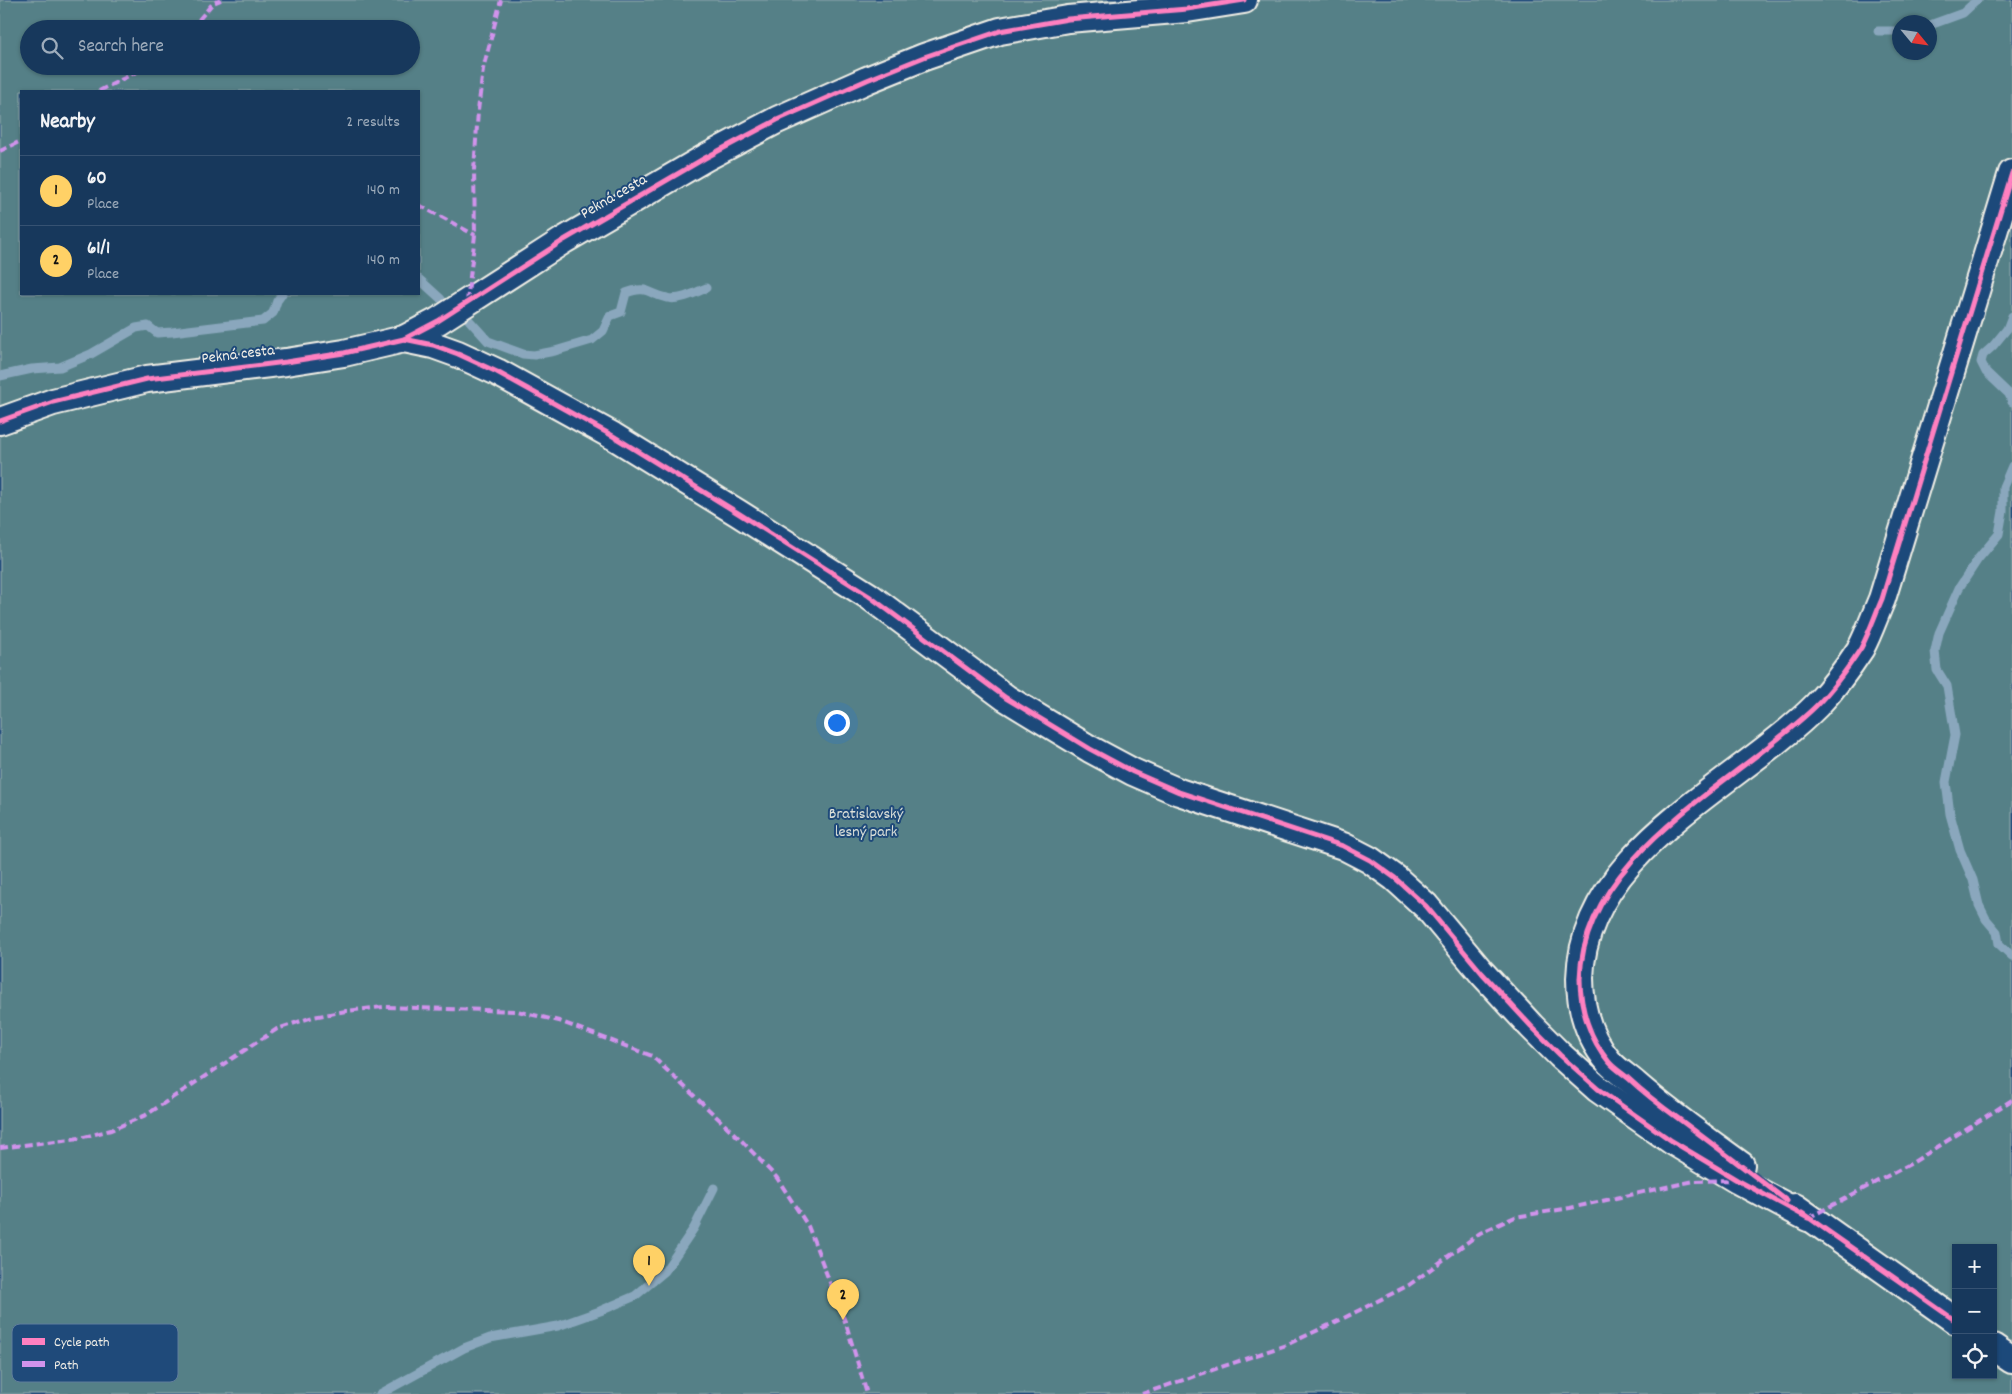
<!DOCTYPE html>
<html lang="en">
<head>
<meta charset="utf-8">
<style>
  body { margin:0; font-family:Dekko,sans-serif; background:#203f62; color:#f1f3f6 }
  .controls { position:absolute; right:15px; bottom:15px; display:grid; overflow:hidden; border-radius:0px; box-shadow:0 1px 4px #0004 }
  .controls button { width:45px; height:45px; display:grid; place-items:center; padding:0; border:0; border-bottom:1px solid #365272; background:#17385c; color:#f1f3f6; font:25px sans-serif }
  .compass { position:absolute; left:1892px; top:15px; width:45px; height:45px; border-radius:50%; background:#17385c; box-shadow:0 1px 4px #0004; rotate:119deg }
  .you { position:absolute; left:836px; top:722px; width:18px; height:18px; margin:-12px; border:4px solid #fff; border-radius:50%; background:#1a73e8; box-shadow:0 0 0 8px #1a73e833 }
  .badge { display:grid; place-items:center; width:32px; height:32px; border-radius:50%; background:#ffd166; color:#111; font-size:16px; font-weight:700 }
  .pin { position:absolute; translate:-50% -41px; filter:drop-shadow(0 1px 2px #0008) }
  .pin::after { content:''; position:absolute; top:26px; width:18px; height:15px; background:inherit; clip-path:polygon(0 0,100% 0,50% 100%) }
  .list { margin:0; padding:0; list-style:none }
  h2 { display:flex; justify-content:space-between; align-items:center; height:65px; margin:0; padding:0 20px; font-size:21px }
  h2 small { font-size:16px; font-weight:400; color:#9eacbb }
  .list li { display:grid; grid-template-columns:32px 1fr auto; gap:15px; align-items:center; box-sizing:border-box; height:70px; padding:0 20px; border-top:1px solid #365272 }
  .list b { display:block; font-size:19px; white-space:nowrap }
  .list p { margin:0; font-size:16px; white-space:nowrap; color:#9eacbb }
  .list em { font-size:16px; font-style:normal; color:#9eacbb }
  .icon { flex:none; width:28px; height:28px; fill:none; stroke:currentColor; stroke-width:2; stroke-linecap:round; stroke-linejoin:round }
  .map { position:relative; flex:none; width:2012px; height:1394px; overflow:hidden }
  .search { position:absolute; background:#17385c; box-shadow:0 1px 4px #0004; left:20px; top:20px; width:400px; height:55px; display:flex; align-items:center; gap:12px; box-sizing:border-box; padding:0 18px; border-radius:28px; color:#9eacbb; font-size:19px }
  .panel { position:absolute; background:#17385c; box-shadow:0 1px 4px #0004; left:20px; top:90px; width:400px; height:205px; border-radius:0px }
  .map>svg:first-child { display:block }
</style>
</head>
<body>
<div class="map">
<svg width="2012" height="1394" viewBox="0 0 2012 1394">
  <rect width="100%" height="100%" fill="#1f4a7a"/>
  <filter id="ink" filterUnits="userSpaceOnUse"><feTurbulence type="fractalNoise" baseFrequency=".02" numOctaves="2"/><feDisplacementMap in="SourceGraphic" scale="10" xChannelSelector="R" yChannelSelector="G"/><feConvolveMatrix kernelMatrix="1 2 1 2 8 2 1 2 1" color-interpolation-filters="sRGB"/></filter>
  <g filter="url(#ink)">
    <path fill="#558087" stroke="#a4b8b8" fill-rule="evenodd" d="M0 0H2012V1394H0ZM1900 22H1930V52H1900ZM29 29H411V66H29ZM21 91H419V294H21ZM1956 1248H1993V1375H1956Z"/>
    <g fill="none" stroke-linecap="round" stroke-linejoin="round">
      <g stroke="#8aa7bd" stroke-width="9">
        <path d="M1930 25 1963 13 1977 0"/>
        <path d="M1878 31H1900"/>
        <path d="M419 279 441 299"/>
        <path d="M2012 316 2007 329 1993 346 1983 355 1981 362 1986 372 2009 394 2012 402"/>
        <path d="M469 320 488 341 523 354 534 355 555 351 592 340 603 331 610 316 621 312 626 293C648 285 648 294 667 298 679 301 695 293 706 288"/>
        <path d="M0 376 32 369 60 367 91 354 136 328 148 326 157 333 172 332 263 321 273 313 277 301 282 294"/>
        <path d="M2012 466 2003 487V511L1999 534 1978 559 1959 588 1939 633 1935 651 1937 670 1947 686 1955 735 1946 782 1950 814 1960 850 1973 880 1979 905 1986 919 1997 932 1999 944 2012 956"/>
        <path d="M380 1394 464 1348 490 1338 558 1326 600 1311 635 1296 665 1271 694 1228 714 1188"/>
      </g>
      <defs>
        <g id="street">
          <path d="M404 339 433 345 458 354 497 372 613 436 738 513 869 596 1006 698 1090 749 1133 772 1179 792 1343 846 1370 860 1395 878 1426 906 1482 973 1531 1026 1560 1055 1598 1089 1672 1141 1737 1180 1808 1218"/>
          <path d="M0 421 53 402 147 379 286 362 344 353 404 339 438 321 564 240 705 158 777 120 867 80 924 57 1000 31 1068 19 1187 9 1244 0"/>
          <path d="M1741 1165C1705 1139 1668 1113 1635 1084 1627 1077 1616 1070 1609 1062 1589 1038 1580 1008 1580 978 1583 850 1738 785 1817 705 1833 688 1848 668 1861 648 1869 633 1875 615 1882 599L2012 173"/>
          <path d="M1795 1207 1956 1321"/>
          <path d="M1993 1347 2012 1360"/>
        </g>
      </defs>
      <use href="#street" stroke="#f4f1e8" stroke-width="30"/>
      <use href="#street" stroke="#1f4a7a" stroke-width="26"/>
      <g stroke="#d193ec" stroke-width="4" stroke-dasharray="8 4" stroke-linecap="butt">
        <path d="M191 29 213 3 221 0"/>
        <path d="M99 91 148 66"/>
        <path d="M0 151 21 141"/>
        <path d="M419 205 475 235"/>
        <path d="M467 302 475 235 474 170 478 111 483 69 501 0"/>
        <path d="M0 1148 80 1138 111 1130 146 1115 277 1029 313 1017 346 1011 383 1007 517 1011 559 1021 652 1056 740 1139 777 1178 808 1226 846 1324 867 1394"/>
        <path d="M1808 1218 1912 1163 2012 1100"/>
        <path d="M1142 1394 1286 1345 1340 1320 1409 1285 1480 1233 1515 1217 1570 1208 1694 1181 1734 1180"/>
      </g>
      <defs>
        <g id="cycleway">
          <path d="M404 339 433 345 458 354 497 372 613 436 738 513 869 596 1006 698 1090 749 1133 772 1179 792 1343 846 1370 860 1395 878 1426 906 1482 973 1531 1026 1560 1055 1598 1089 1672 1141 1737 1180 1808 1218"/>
          <path d="M0 421 53 402 147 379 286 362 344 353 404 339 438 321 564 240 705 158 777 120 867 80 924 57 1000 31 1068 19 1187 9 1244 0"/>
          <path d="M1787 1201C1751 1173 1715 1146 1679 1119 1661 1106 1644 1093 1628 1078 1622 1073 1614 1068 1609 1062 1590 1039 1580 1009 1580 979 1583 853 1736 784 1816 706 1833 689 1848 668 1861 648 1869 633 1875 615 1882 599L2012 173"/>
          <path d="M1802 1213 1956 1321"/>
        </g>
      </defs>
      <use href="#cycleway" stroke="#1f4a7a" stroke-width="8"/>
      <use href="#cycleway" stroke="#ff80c0" stroke-width="5"/>
    </g>
  </g>
  <g text-anchor="middle" dominant-baseline="central" stroke-width="4" stroke-linejoin="round" paint-order="stroke">
    <g font-size="16" fill="#f4f1e8" stroke="#1f4a7a">
      <text transform="translate(614 197) rotate(-30)">Pekná cesta</text>
      <text transform="translate(238 355) rotate(-7)">Pekná cesta</text>
    </g>
    <g font-size="16" fill="#dce0d9" stroke="#1f4a7a">
      <text x="866" y="814">Bratislavský<tspan x="866" dy="18">lesný park</tspan></text>
    </g>
  </g>
  <rect x="12" y="1324" width="166" height="58" rx="8" fill="#1f4a7a" stroke="#5f7c9b" stroke-width="1"/>
  <rect x="22" y="1338" width="23" height="7" fill="#ff80c0"/>
  <rect x="22" y="1361" width="23" height="6" fill="#d193ec"/>
  <g font-size="14" fill="#f4f1e8">
    <text x="54" y="1346">Cycle path</text>
    <text x="54" y="1369">Path</text>
  </g>
</svg>
<div class="controls">
<button>+</button>
<button>−</button>
<button><svg class="icon" aria-label="locate" viewBox="0 0 24 24"><circle cx="12" cy="12" r="6"/><path d="M12 2v4M12 18v4M2 12h4M18 12h4"/></svg></button>
</div>
<svg class="compass" viewBox="-18 -18 36 36"><path d="M0-13l5 13h-10z" fill="#e53935"/><path d="M0 13l5-13h-10z" fill="#9eacbb"/></svg>
<div class="you"></div>
<div class="pin badge" style="left:649px;top:1286px">1</div>
<div class="pin badge" style="left:843px;top:1320px">2</div>
<div class="search"><svg class="icon" aria-label="search" viewBox="0 0 24 24"><circle cx="10" cy="10" r="6"/><path d="M15 15l6 6"/></svg>Search here</div>
<section class="panel">
<h2>Nearby<small>2 results</small></h2>
<ul class="list">
<li><span class="badge">1</span><div><b>60</b><p>Place</p></div><em>140 m</em></li>
<li><span class="badge">2</span><div><b>61/1</b><p>Place</p></div><em>140 m</em></li>
</ul>
</section>
</div>
</body>
</html>
